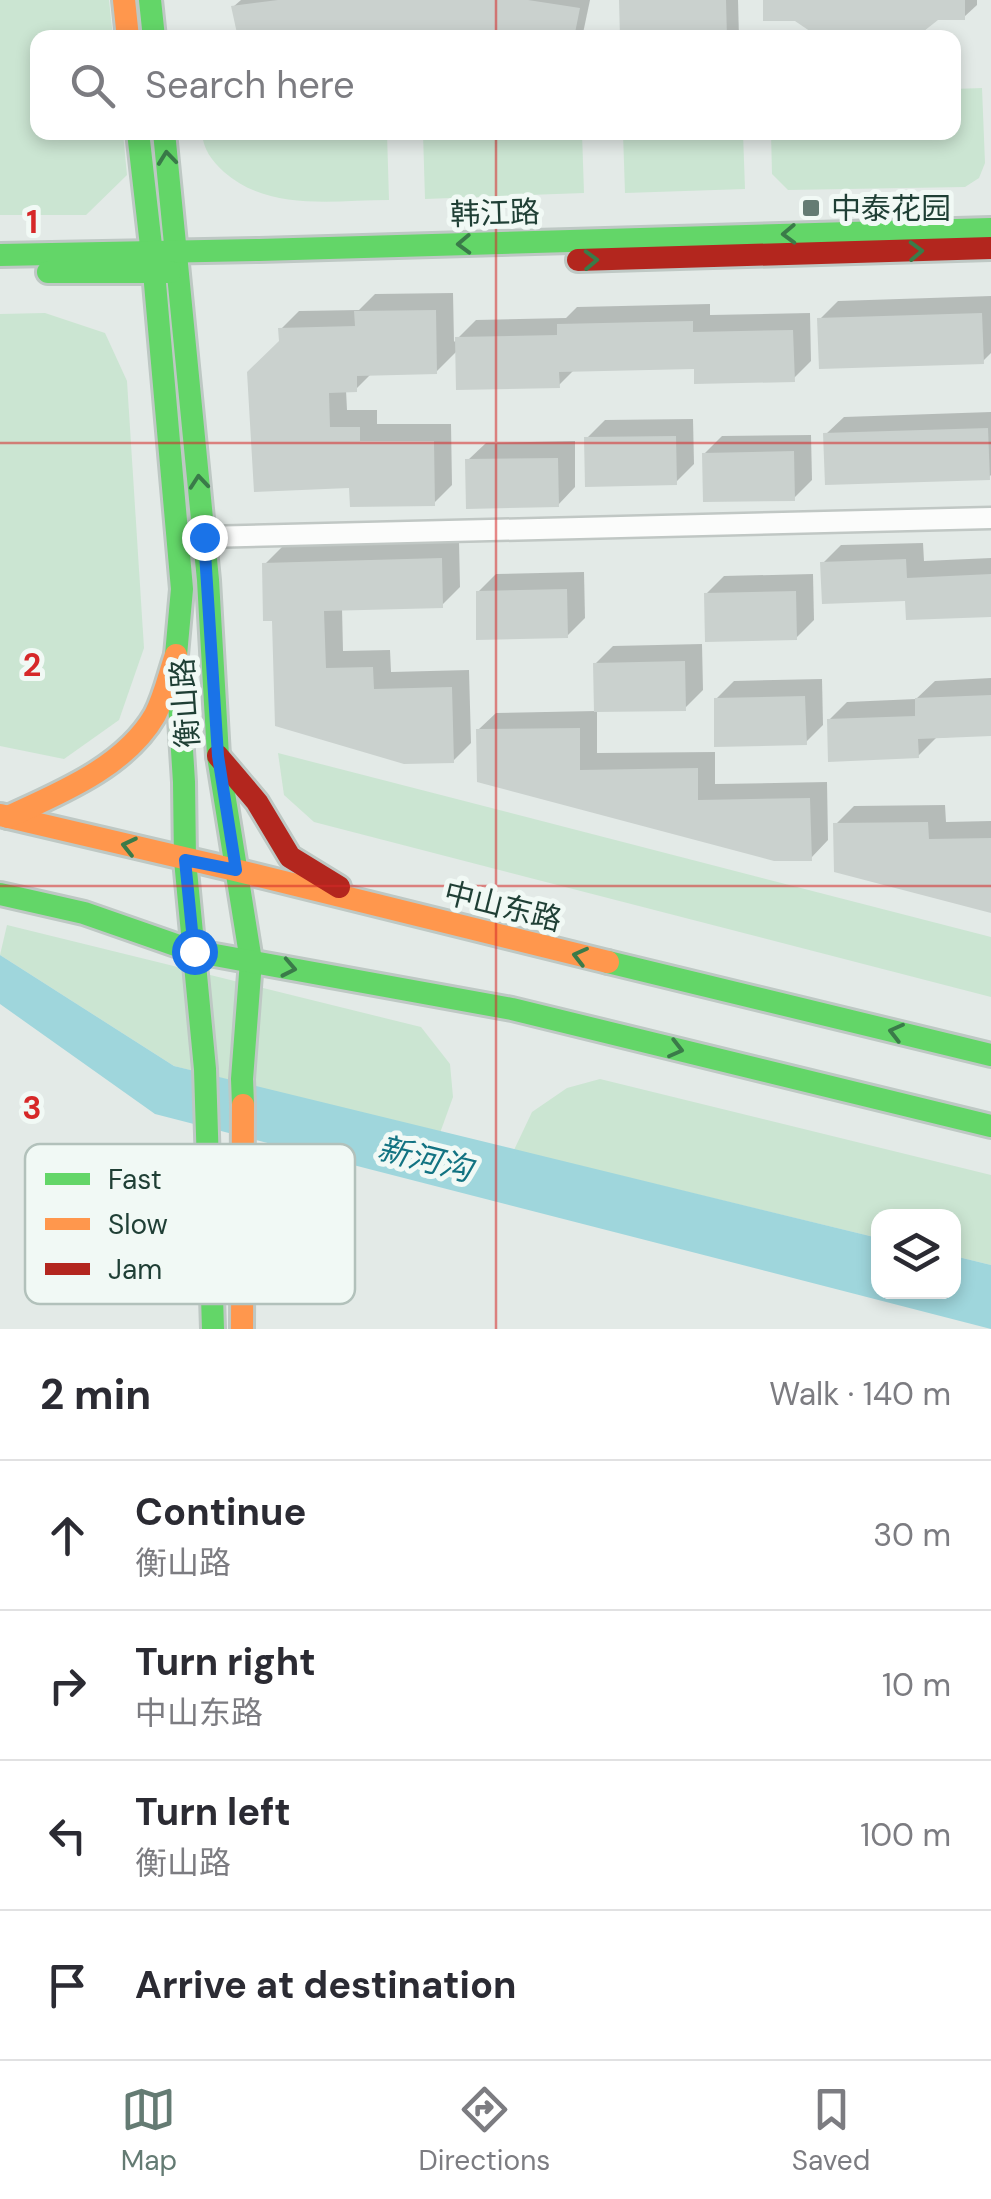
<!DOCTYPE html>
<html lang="en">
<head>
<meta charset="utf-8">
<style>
  body { margin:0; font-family:"DM Sans","Noto Sans SC",sans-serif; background:#f7f7f7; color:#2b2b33 }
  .controls { position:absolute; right:30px; bottom:30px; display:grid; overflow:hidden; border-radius:20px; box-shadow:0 5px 15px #0003 }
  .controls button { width:90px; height:90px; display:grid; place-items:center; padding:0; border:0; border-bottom:2px solid #e1e1e2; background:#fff; color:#2b2b33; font:50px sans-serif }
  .stop { position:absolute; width:30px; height:30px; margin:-22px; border:8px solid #1a73e8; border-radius:50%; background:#fff }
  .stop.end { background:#1a73e8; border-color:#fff; box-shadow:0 2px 10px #0008 }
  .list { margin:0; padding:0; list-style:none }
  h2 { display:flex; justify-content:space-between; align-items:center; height:130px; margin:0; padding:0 40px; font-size:42px }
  h2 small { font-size:32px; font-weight:400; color:#7c7c81 }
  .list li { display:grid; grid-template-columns:65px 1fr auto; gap:30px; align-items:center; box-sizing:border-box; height:150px; padding:0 40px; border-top:2px solid #e1e1e2 }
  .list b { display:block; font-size:38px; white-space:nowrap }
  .list p { margin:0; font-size:32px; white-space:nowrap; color:#7c7c81 }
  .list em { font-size:32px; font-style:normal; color:#7c7c81 }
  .icon { flex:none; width:55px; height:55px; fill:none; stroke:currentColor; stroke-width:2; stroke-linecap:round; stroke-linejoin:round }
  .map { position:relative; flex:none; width:991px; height:1329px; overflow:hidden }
  .search { position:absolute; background:#fff; box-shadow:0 5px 15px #0003; left:30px; right:30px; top:30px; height:110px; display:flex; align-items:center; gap:25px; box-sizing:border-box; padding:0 35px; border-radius:20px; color:#7c7c81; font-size:38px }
  .sheet { height:730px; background:#fff }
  nav { display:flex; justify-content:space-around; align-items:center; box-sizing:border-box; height:140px; border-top:2px solid #e1e1e2; background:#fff; font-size:28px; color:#7c7c81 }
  nav a { display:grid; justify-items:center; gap:5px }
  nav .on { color:#647b73 }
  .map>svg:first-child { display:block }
</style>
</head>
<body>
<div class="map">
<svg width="991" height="1329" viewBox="0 0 991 1329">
  <rect width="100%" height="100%" fill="#e3eae7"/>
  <g fill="#cbe5d2">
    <path d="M0 0H109L113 37 38 38V132L123 133 127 175 86 215H0Z"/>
    <path d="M982 88 985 163 979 178 965 187 788 190 772 174 771 133 954 132V89Z"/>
    <path d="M202 133H387L389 200C333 200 270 212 224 172 212 161 203 149 202 133Z"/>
    <path d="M423 133H582L584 193 425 199Z"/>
    <path d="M623 133H743L745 189 625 193Z"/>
    <path d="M45 313 105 333 127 381 144 648 119 720 64 759 0 746V314Z"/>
    <path d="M278 753 991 937V997L314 822 284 795Z"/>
    <path d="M7 925 421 1027 450 1064 453 1097 440 1133 174 1066 0 955Z"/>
    <path d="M600 1079 991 1175V1265L954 1256V1216H878V1238L514 1150 532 1112 567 1088Z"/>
  </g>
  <path fill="#9fd6dc" d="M0 955 174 1066 878 1238V1292H954V1256L991 1265V1329L155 1114 0 1004Z"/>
  <g fill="#0003">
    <path d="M241 0H590L582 38H240L233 7Z"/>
    <path d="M622 0H738L739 38H623Z"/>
    <path d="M766 0H977V5L964 17Z"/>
    <path d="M453 293 454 342 476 320 566 318 577 307 710 304V315L810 313 811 361 793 379 696 367 575 369 559 385 458 350 436 372 372 373 356 389 346 390 347 410H377V424H451L452 485 434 503 352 486 281 342V329L299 311 359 310 375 294Z"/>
    <path d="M991 296V353L983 361 820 319 838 301Z"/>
    <path d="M991 412V475L989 477 826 434 844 417Z"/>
    <path d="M693 419 694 464 676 482 587 438 605 420Z"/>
    <path d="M811 435 812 480 794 498 704 454 722 436Z"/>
    <path d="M575 441V487L558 505 468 460 486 443Z"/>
    <path d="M459 541 460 587 442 605 342 608 343 651 390 650 391 672 469 670 471 743 453 761 405 762 274 618 265 564 283 546Z"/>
    <path d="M923 543 924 561 991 558V614L907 598 823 563 841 545Z"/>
    <path d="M584 572 585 618 567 636 478 592 496 574Z"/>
    <path d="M813 574 814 620 796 638 706 594 724 576Z"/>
    <path d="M702 644 703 690 685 708 597 710V753L715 752V784L827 782 828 840 811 858 775 859 478 730 496 713 596 711 595 664 613 646Z"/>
    <path d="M991 678V734L936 738 918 756 829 720 847 702 916 699 935 681Z"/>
    <path d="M822 679 823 725 805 743 716 699 734 681Z"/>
    <path d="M945 805 946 822 991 821V910L836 824 854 806Z"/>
  </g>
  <g fill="#cad1ce">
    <path d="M278 0H528L580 8 574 38H238L231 6Z"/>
    <path d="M619 0H726L727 38H620Z"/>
    <path d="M763 0H965V20H938L924 31 907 38H820L795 21H763Z"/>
    <path d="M436 310 437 374 357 376V392L329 393 330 427H360V441H434L435 506 350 507 349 488 254 492 247 372 279 341 278 328 355 326 354 311Z"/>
    <path d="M982 313 984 364 819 369 817 318Z"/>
    <path d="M693 321V332L793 330 795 382 694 384V369L559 372 560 388 456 390 455 337 557 335V324Z"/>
    <path d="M988 428 990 480 825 485 823 433Z"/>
    <path d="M676 436 677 485 585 487 584 437Z"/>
    <path d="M794 451 795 501 703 502 702 453Z"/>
    <path d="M558 458 559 507 466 509 465 459Z"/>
    <path d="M442 558 443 608 324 611 326 668 373 667 374 689 452 687 454 763 404 764 275 726 272 621H263L262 563Z"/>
    <path d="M906 559 907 578 991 574V617L906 620 905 601 822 604 820 562Z"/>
    <path d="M567 589 568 638 476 640V591Z"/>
    <path d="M796 591 797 640 705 642 704 593Z"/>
    <path d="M685 661 686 711 594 712 593 663Z"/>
    <path d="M991 695V736L918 739 919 758 828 762 827 719 915 716V698Z"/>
    <path d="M805 696 807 745 714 747V698Z"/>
    <path d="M580 728V770L698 768V800L810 798 812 861H774L477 782 476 729Z"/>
    <path d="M928 822 929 839 991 838V913L834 872 833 823Z"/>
  </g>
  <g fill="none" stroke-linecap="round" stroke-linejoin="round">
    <defs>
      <path id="street" d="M204 537 991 518"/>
      <g id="fast">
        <path d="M150 0 154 38"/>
        <path d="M138 132 154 272 182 589 176 655 184 782 185 860 205 1069 213 1329"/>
        <path d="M164 132 208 580 218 756 251 961 242 1079 243 1105"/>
        <path d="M0 255 259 250 991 229"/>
        <path d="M48 272H170"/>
        <path d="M0 894 84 913 193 951 512 1009 991 1126"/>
        <path d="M608 962 991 1055"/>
      </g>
      <g id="slow">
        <path d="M124 0 128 38"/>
        <path d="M0 815 235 870 608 962"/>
        <path d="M8 817C60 793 125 767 155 715 165 696 169 675 176 655"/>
        <path d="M242 1329 243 1105"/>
      </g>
      <g id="jam">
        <path d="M578 260 991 248"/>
        <path d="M218 756 257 802 290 857 339 887"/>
      </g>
    </defs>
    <use href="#street" stroke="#c0c7c4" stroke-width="25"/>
    <use href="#fast" stroke="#bec8c4" stroke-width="28"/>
    <use href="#slow" stroke="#bec8c4" stroke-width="28"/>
    <use href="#jam" stroke="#bec8c4" stroke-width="28"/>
    <use href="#street" stroke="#fbfcfb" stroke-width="20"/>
    <use href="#fast" stroke="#63d668" stroke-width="22"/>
    <use href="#slow" stroke="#ff974d" stroke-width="22"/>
    <use href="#jam" stroke="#b3261e" stroke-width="22"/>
  </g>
  <defs><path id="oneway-chevron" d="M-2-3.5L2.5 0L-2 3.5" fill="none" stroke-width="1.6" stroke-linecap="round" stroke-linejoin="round" transform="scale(2.5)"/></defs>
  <g stroke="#3a7b49">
    <use href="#oneway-chevron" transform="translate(167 158) rotate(-96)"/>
    <use href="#oneway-chevron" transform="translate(789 234) rotate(178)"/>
    <use href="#oneway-chevron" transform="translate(464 244) rotate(178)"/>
    <use href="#oneway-chevron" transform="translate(916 251) rotate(-2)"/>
    <use href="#oneway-chevron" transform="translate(591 260) rotate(-2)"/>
    <use href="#oneway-chevron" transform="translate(199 482) rotate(-95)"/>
    <use href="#oneway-chevron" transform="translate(129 846) rotate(-167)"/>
    <use href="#oneway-chevron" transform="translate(580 956) rotate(-166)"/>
    <use href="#oneway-chevron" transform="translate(289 968) rotate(11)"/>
    <use href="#oneway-chevron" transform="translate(896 1032) rotate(-166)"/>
    <use href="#oneway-chevron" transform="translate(676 1049) rotate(14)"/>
  </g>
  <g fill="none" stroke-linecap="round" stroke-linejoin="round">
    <path stroke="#1a73e8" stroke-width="12" d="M194 951 185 860 236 870 218 756 204 537"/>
  </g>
  <path fill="none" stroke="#d62828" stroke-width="2.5" stroke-opacity="0.55" d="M496 0V38M496 132V1329M0 443H991M0 886H991"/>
  <rect fill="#647b73" stroke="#f1f9f5" stroke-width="4" x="801" y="198" width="20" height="20" rx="5"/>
  <g text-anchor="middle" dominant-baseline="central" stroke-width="10" stroke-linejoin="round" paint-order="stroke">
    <g font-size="30" fill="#1f3f35" stroke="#f1f9f5" text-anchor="start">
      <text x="831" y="208">中泰花园</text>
    </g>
    <g font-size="30" fill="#1f3f35" stroke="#f1f9f5">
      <text transform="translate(495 213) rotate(-2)">韩江路</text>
      <text transform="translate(185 703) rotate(-94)">衡山路</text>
      <text transform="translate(503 906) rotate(14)">中山东路</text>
    </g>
    <g font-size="32" font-style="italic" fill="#127382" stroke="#f1f9f5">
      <text transform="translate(425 1159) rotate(14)">新河沟</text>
    </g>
  </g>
  <rect x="25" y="1144" width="330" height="160" rx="15" fill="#f1f9f5" stroke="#b2c1bb" stroke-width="2.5"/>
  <rect x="45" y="1173" width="45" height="12" fill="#63d668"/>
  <rect x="45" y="1218" width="45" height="12" fill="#ff974d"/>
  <rect x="45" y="1263" width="45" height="12" fill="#b3261e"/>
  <g font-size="28" fill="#1f3f35">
    <text x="108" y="1189">Fast</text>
    <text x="108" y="1234">Slow</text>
    <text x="108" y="1279">Jam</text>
  </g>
  <g font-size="32" text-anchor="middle" font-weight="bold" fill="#d62828" stroke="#f1f9f5" stroke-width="10" stroke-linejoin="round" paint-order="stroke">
    <text x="32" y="233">1</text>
    <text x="32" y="676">2</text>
    <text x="32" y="1119">3</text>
  </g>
</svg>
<div class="controls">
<button><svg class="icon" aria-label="layers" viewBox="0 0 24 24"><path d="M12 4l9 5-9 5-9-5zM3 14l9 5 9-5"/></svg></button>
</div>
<div class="stop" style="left:194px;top:951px"></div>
<div class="stop end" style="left:204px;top:537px"></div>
<div class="search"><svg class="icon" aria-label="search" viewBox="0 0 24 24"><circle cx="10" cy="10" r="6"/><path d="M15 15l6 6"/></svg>Search here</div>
</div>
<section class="sheet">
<h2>2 min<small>Walk · 140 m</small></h2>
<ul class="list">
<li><svg class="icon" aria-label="ahead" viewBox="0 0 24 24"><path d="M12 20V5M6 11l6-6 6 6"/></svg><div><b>Continue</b><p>衡山路</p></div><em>30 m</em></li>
<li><svg class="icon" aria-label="right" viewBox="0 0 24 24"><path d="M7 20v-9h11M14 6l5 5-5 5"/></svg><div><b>Turn right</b><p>中山东路</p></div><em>10 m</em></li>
<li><svg class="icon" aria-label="left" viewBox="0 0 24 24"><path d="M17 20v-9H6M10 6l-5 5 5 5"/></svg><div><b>Turn left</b><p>衡山路</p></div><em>100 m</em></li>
<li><svg class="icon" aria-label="arrive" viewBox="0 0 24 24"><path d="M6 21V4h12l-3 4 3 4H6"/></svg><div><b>Arrive at destination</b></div></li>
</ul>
</section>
<nav>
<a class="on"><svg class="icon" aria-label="map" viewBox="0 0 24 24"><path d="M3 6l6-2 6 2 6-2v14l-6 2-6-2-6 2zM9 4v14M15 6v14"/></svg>Map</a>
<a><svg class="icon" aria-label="directions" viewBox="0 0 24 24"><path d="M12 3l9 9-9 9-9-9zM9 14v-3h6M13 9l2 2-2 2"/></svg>Directions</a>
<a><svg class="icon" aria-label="saved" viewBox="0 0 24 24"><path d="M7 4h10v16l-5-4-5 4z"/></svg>Saved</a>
</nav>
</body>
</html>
